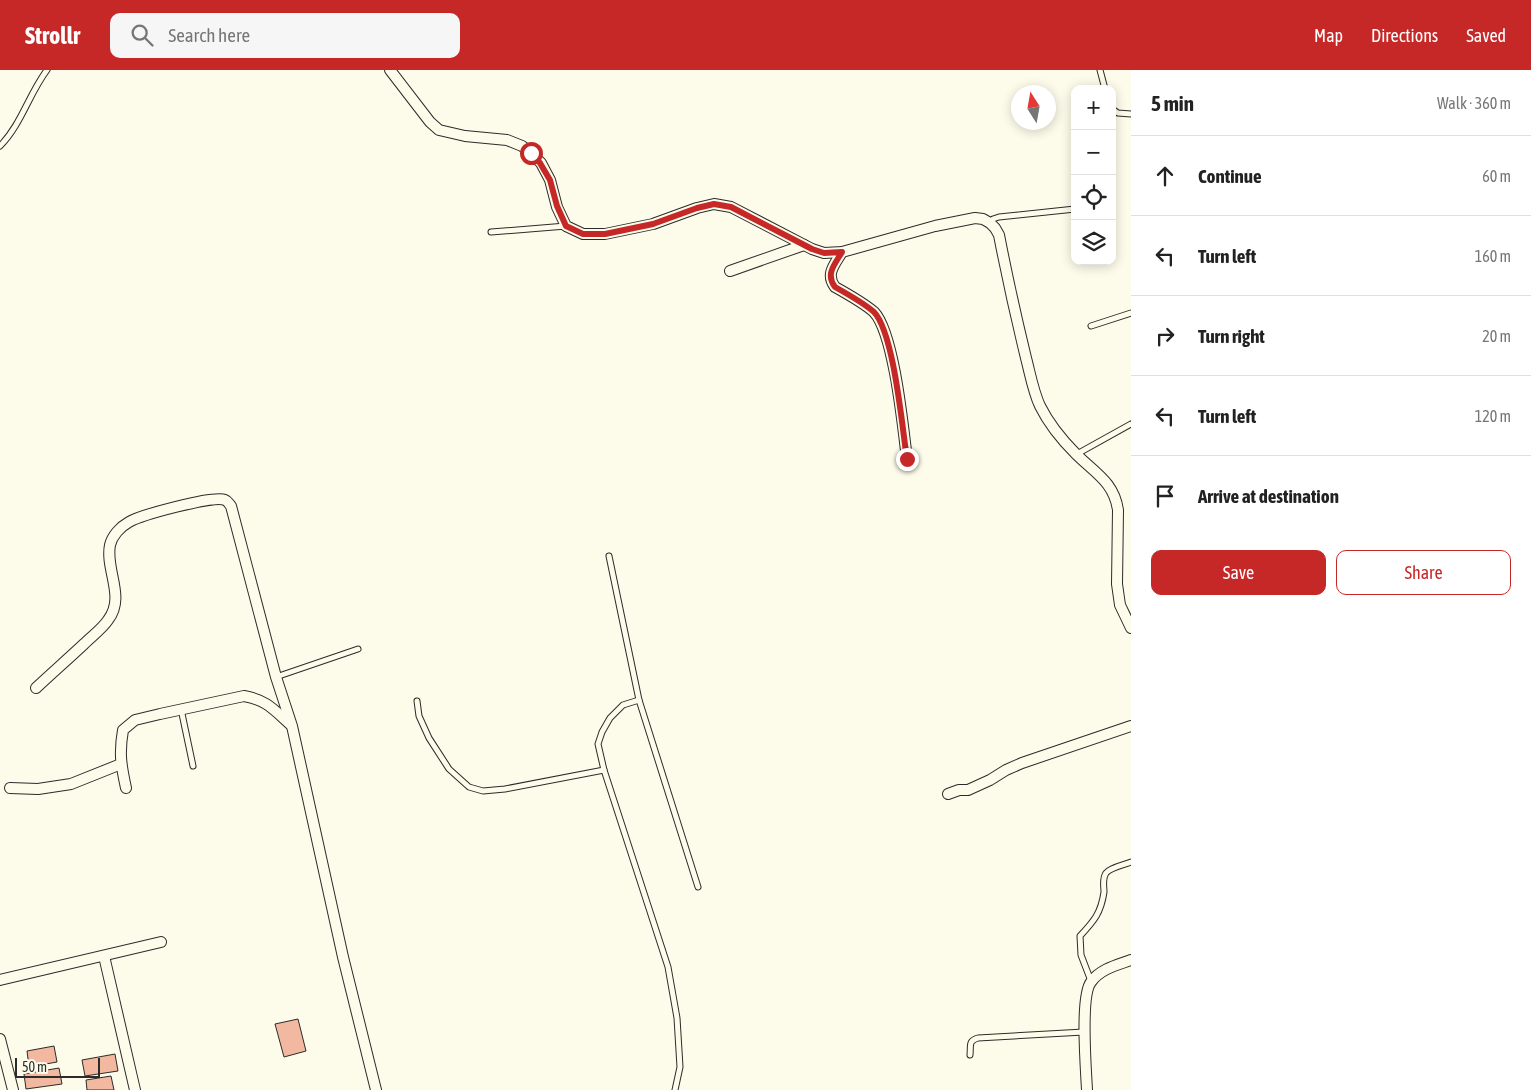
<!DOCTYPE html>
<html lang="en">
<head>
<meta charset="utf-8">
<style>
  body { margin:0; font-family:"Asap Condensed",sans-serif; background:#f6f6f6; color:#222 }
  .controls { position:absolute; right:15px; top:15px; display:grid; overflow:hidden; border-radius:10px; box-shadow:0 2px 12px #0003 }
  .controls button { width:45px; height:45px; display:grid; place-items:center; padding:0; border:0; border-bottom:1px solid #e0e0e0; background:#fff; color:#222; font:25px sans-serif }
  .compass { position:absolute; left:1011px; top:15px; width:45px; height:45px; border-radius:50%; background:#fff; box-shadow:0 2px 12px #0003; rotate:349deg }
  .scale { position:absolute; left:15px; bottom:12px; width:85px; box-sizing:border-box; padding-left:5px; border:2px solid #2b2b2b; border-top:0; font-size:14px; line-height:18px; white-space:nowrap; color:#2b2b2b; -webkit-text-stroke:4px #fdfbea; paint-order:stroke }
  .stop { position:absolute; width:15px; height:15px; margin:-11px; border:4px solid #c62828; border-radius:50%; background:#fff }
  .stop.end { background:#c62828; border-color:#fff; box-shadow:0 1px 5px #0008 }
  .list { margin:0; padding:0; list-style:none }
  h2 { display:flex; justify-content:space-between; align-items:center; height:65px; margin:0; padding:0 20px; font-size:21px }
  h2 small { font-size:16px; font-weight:400; color:#767676 }
  .list li { display:grid; grid-template-columns:32px 1fr auto; gap:15px; align-items:center; box-sizing:border-box; height:80px; padding:0 20px; border-top:1px solid #e0e0e0 }
  .list b { display:block; font-size:19px; white-space:nowrap }
  .list em { font-size:16px; font-style:normal; color:#767676 }
  .actions { display:flex; gap:10px; padding:15px 20px }
  .actions a { flex:1; padding:11px 0; border:1px solid #c62828; border-radius:10px; text-align:center; font-size:18px; color:#c62828 }
  .actions .main { background:#c62828; color:#fff }
  .icon { flex:none; width:28px; height:28px; fill:none; stroke:currentColor; stroke-width:2; stroke-linecap:round; stroke-linejoin:round }
  .map { position:relative; flex:none; width:1131px; height:1020px; overflow:hidden }
  header { display:flex; align-items:center; gap:30px; box-sizing:border-box; height:70px; padding:0 25px; background:#c62828; color:#fff }
  header strong { font-size:24px }
  nav { display:flex; gap:28px; margin-inline-start:auto; font-size:18px }
  .search { width:350px; height:45px; background:#f6f6f6; display:flex; align-items:center; gap:12px; box-sizing:border-box; padding:0 18px; border-radius:10px; color:#767676; font-size:19px }
  main { display:flex }
  aside { flex:1; background:#fff }
  .map>svg:first-child { display:block }
</style>
</head>
<body>
<header>
<strong>Strollr</strong>
<div class="search"><svg class="icon" aria-label="search" viewBox="0 0 24 24"><circle cx="10" cy="10" r="6"/><path d="M15 15l6 6"/></svg>Search here</div>
<nav><a>Map</a><a>Directions</a><a>Saved</a></nav>
</header>
<main>
<div class="map">
<svg width="1131" height="1020" viewBox="0 0 1131 1020">
  <rect width="100%" height="100%" fill="#fdfbea"/>
  <g fill="#f2b8a0" stroke="#2b2b2b">
    <path d="M298 949 306 981 284 987 275 954Z"/>
    <path d="M54 976 57 992 29 997 27 981Z"/>
    <path d="M115 984 118 1001 85 1006 82 990Z"/>
    <path d="M59 998 62 1014 26 1019 24 1004Z"/>
    <path d="M111 1006 114 1020H87L86 1010Z"/>
  </g>
  <g fill="none" stroke-linecap="round" stroke-linejoin="round">
    <defs>
      <g id="service">
        <path d="M1100 0 1105 19"/>
        <path d="M1112 39 1118 43 1131 44"/>
        <path d="M0 76C21 55 29 24 47 0"/>
        <path d="M990 152 993 149 999 147 1075 139"/>
        <path d="M491 162 566 156"/>
        <path d="M1091 256 1131 243"/>
        <path d="M1077 384 1131 354"/>
        <path d="M609 486 639 630 698 817"/>
        <path d="M276 607 358 579"/>
        <path d="M639 630 623 635 610 648 602 662 598 674 604 700 668 897 677 948 680 997 675 1020"/>
        <path d="M417 631 419 646 429 668 449 699 469 717 483 721 505 719 604 700"/>
        <path d="M181 639 193 696"/>
        <path d="M1091 911 1081 885 1080 866C1094 851 1101 843 1104 822 1104 816 1102 809 1106 803 1111 797 1124 795 1131 792"/>
        <path d="M970 985C971 975 968 971 978 968L1084 962"/>
      </g>
      <g id="minor">
        <path d="M390 0 430 52 439 60 465 66 507 70 522 76 531 83 541 93 550 110 557 137 566 156 583 164H605L653 154 697 138 714 134 731 137 812 179 824 183 842 182 935 156 975 148 983 149 990 153 995 158 999 165C1007 206 1016 247 1026 288 1030 303 1033 321 1040 336 1049 354 1062 370 1076 384 1095 403 1114 412 1118 440L1117 514 1120 535 1131 558"/>
        <path d="M842 182C835 194 825 204 835 217 844 222 866 235 874 242 894 263 903 357 907 389"/>
        <path d="M730 201 804 175"/>
        <path d="M36 618C52 603 68 589 84 574 92 566 102 559 108 550 126 527 105 500 110 475 112 466 120 457 129 452 141 445 214 425 225 430 228 431 229 434 231 436L276 607 292 656 343 887 376 1020"/>
        <path d="M10 718 38 719 71 714 121 694"/>
        <path d="M126 718C121 695 119 683 123 660L135 650 160 644 244 626C267 630 274 640 291 655"/>
        <path d="M948 724 959 720H968L990 710 1006 700 1022 693 1131 656"/>
        <path d="M104 886 135 1020"/>
        <path d="M0 910 161 872"/>
        <path d="M0 969 13 1020"/>
        <path d="M1087 1020C1086 999 1080 926 1091 912 1100 899 1117 895 1131 890"/>
      </g>
    </defs>
    <use href="#service" stroke="#2b2b2b" stroke-width="7"/>
    <use href="#minor" stroke="#2b2b2b" stroke-width="12"/>
    <use href="#service" stroke="#fdfbea" stroke-width="5"/>
    <use href="#minor" stroke="#fdfbea" stroke-width="10"/>
  </g>
  <g fill="none" stroke-linecap="round" stroke-linejoin="round">
    <path stroke="#c62828" stroke-width="6" d="M531 83 540 93 550 110 557 136 566 156 583 164H605L653 154 697 138 714 134 731 137 812 179 824 183 842 182C835 194 825 204 835 217 844 222 866 235 874 242 894 263 902 357 907 389"/>
  </g>
</svg>
<div class="controls">
<button>+</button>
<button>−</button>
<button><svg class="icon" aria-label="locate" viewBox="0 0 24 24"><circle cx="12" cy="12" r="6"/><path d="M12 2v4M12 18v4M2 12h4M18 12h4"/></svg></button>
<button><svg class="icon" aria-label="layers" viewBox="0 0 24 24"><path d="M12 4l9 5-9 5-9-5zM3 14l9 5 9-5"/></svg></button>
</div>
<svg class="compass" viewBox="-18 -18 36 36"><path d="M0-13l5 13h-10z" fill="#e53935"/><path d="M0 13l5-13h-10z" fill="#767676"/></svg>
<div class="scale">50 m</div>
<div class="stop" style="left:531px;top:83px"></div>
<div class="stop end" style="left:907px;top:389px"></div>
</div>
<aside>
<h2>5 min<small>Walk · 360 m</small></h2>
<ul class="list">
<li><svg class="icon" aria-label="ahead" viewBox="0 0 24 24"><path d="M12 20V5M6 11l6-6 6 6"/></svg><div><b>Continue</b></div><em>60 m</em></li>
<li><svg class="icon" aria-label="left" viewBox="0 0 24 24"><path d="M17 20v-9H6M10 6l-5 5 5 5"/></svg><div><b>Turn left</b></div><em>160 m</em></li>
<li><svg class="icon" aria-label="right" viewBox="0 0 24 24"><path d="M7 20v-9h11M14 6l5 5-5 5"/></svg><div><b>Turn right</b></div><em>20 m</em></li>
<li><svg class="icon" aria-label="left" viewBox="0 0 24 24"><path d="M17 20v-9H6M10 6l-5 5 5 5"/></svg><div><b>Turn left</b></div><em>120 m</em></li>
<li><svg class="icon" aria-label="arrive" viewBox="0 0 24 24"><path d="M6 21V4h12l-3 4 3 4H6"/></svg><div><b>Arrive at destination</b></div></li>
</ul>
<div class="actions"><a class="main">Save</a><a>Share</a></div>
</aside>
</main>
</body>
</html>
